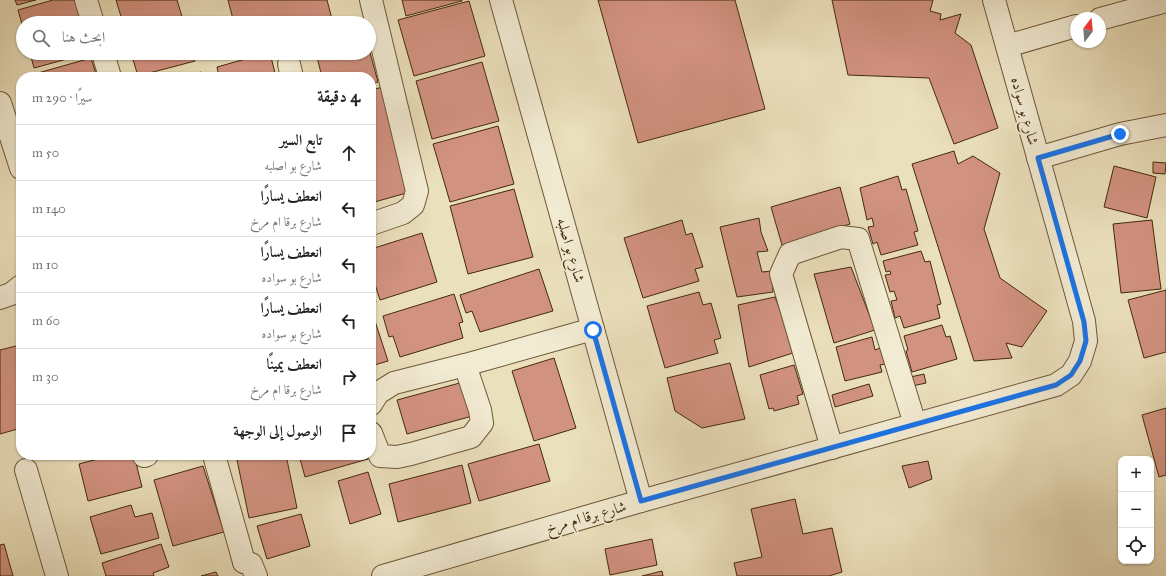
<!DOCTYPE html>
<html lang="ar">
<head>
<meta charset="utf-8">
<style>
  body { margin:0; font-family:"IM FELL Great Primer",Amiri,serif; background:#f2f2f2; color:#222; direction:rtl }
  .controls { position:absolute; right:12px; bottom:12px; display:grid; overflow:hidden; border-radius:8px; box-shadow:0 1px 3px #0004 }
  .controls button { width:36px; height:36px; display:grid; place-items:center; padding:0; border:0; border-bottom:1px solid #e0e0e0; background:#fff; color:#222; font:20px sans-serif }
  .compass { position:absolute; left:1070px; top:12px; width:36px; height:36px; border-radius:50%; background:#fff; box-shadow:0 1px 3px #0004; rotate:16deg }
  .stop { position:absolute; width:12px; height:12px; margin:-9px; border:3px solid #1a73e8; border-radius:50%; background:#fff }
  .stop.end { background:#1a73e8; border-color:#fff; box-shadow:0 1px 4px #0008 }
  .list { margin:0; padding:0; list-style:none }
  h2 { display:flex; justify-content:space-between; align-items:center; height:52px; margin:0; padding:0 16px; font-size:17px }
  h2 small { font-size:13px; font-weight:400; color:#767676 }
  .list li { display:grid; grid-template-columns:26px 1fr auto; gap:12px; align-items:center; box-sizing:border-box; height:56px; padding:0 16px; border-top:1px solid #e0e0e0 }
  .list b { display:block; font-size:15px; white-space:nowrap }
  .list p { margin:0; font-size:13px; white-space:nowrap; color:#767676 }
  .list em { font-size:13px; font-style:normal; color:#767676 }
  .icon { flex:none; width:22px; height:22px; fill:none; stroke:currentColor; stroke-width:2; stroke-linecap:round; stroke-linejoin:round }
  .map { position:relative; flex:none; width:1166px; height:576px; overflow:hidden; direction:ltr }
  .search { position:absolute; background:#fff; box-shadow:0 1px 3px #0004; left:16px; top:16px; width:360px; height:44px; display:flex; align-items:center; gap:10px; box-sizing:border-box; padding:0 14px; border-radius:22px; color:#767676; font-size:15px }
  .panel { position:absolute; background:#fff; box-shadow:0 1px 3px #0004; left:16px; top:72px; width:360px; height:388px; border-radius:16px; direction:rtl }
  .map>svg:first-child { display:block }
</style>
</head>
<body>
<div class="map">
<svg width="1166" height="576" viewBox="0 0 1166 576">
  <rect width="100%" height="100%" fill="#ebe0bc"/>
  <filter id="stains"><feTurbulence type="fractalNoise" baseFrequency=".005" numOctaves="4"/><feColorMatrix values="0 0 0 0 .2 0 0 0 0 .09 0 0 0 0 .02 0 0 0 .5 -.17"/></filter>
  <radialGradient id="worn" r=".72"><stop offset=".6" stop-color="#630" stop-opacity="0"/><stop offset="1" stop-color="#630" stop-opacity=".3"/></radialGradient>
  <g fill="#d29281" stroke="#432a0b">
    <path d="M15 0H36L17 5Z"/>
    <path d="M53 0H75L81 23H23V28L18 10Z"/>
    <path d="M116 0H177L184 23H123Z"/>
    <path d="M228 0H327L333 23H234Z"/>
    <path d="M402 0H462V1L406 16Z"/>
    <path d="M598 0H735L765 109 638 143Z"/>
    <path d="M832 0H933L930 11 941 14 940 20 961 14 955 33 971 45 998 128 954 144 929 78 848 75Z"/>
    <path d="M469 1 485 56 414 76 398 20Z"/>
    <path d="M369 49 378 82 371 84V77H322L316 53H369Z"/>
    <path d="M30 53H89L34 68Z"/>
    <path d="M131 53H192L195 61 138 76Z"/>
    <path d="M267 53H270L276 77H219L217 67Z"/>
    <path d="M91 58 97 77H39L38 73Z"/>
    <path d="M482 62 499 121 432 139 416 81Z"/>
    <path d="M201 72 202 77H181Z"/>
    <path d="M383 87 410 192 371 203V90Z"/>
    <path d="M498 126 514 184 450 202 433 144Z"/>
    <path d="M954 151 958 164 973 156 1000 173 984 229 1000 278 1047 311 1022 347 1006 343 1012 358 974 361 912 164Z"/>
    <path d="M1153 162 1166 163 1165 174 1153 173Z"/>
    <path d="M1114 166 1156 177 1147 218 1104 207Z"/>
    <path d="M898 176 902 190 906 189 918 231 914 232 918 245 881 255 877 242 873 244 868 227 874 226 872 218 867 220 860 188Z"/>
    <path d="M840 187 850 224 782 245 771 207Z"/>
    <path d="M514 189 533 257 468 274 450 206Z"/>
    <path d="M759 218 761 232 768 251 757 252 762 272 772 271 773 292 737 297 720 227Z"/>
    <path d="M682 220 686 235 692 233 703 267 695 269 699 281 643 298 624 238Z"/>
    <path d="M1152 220 1161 289 1121 293 1113 224Z"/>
    <path d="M422 233 437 282 380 300 371 272V249Z"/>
    <path d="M921 251 925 262 930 261 941 304 937 305 940 318 904 328 900 316 895 318 891 301 897 300 894 291 890 292 885 275 891 274 890 271 886 272 883 261Z"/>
    <path d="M851 267 875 330 834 343 814 274Z"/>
    <path d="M539 269 553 311 480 332 472 311 466 313 460 295Z"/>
    <path d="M371 286 376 302 371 304Z"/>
    <path d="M1166 290V352L1144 358 1128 300Z"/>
    <path d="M699 292 703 305 711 303 721 338 714 340 718 353 665 368 647 306Z"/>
    <path d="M454 294 463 322 459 323 463 338 400 357 393 336 389 337 383 316Z"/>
    <path d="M775 297 796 352 749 367 738 305Z"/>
    <path d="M371 315H373L388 361 371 366Z"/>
    <path d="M942 325 946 337 950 336 957 359 912 372 906 351 908 350 904 336Z"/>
    <path d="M872 337 875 350 880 348 885 364 880 365 882 372 845 381 836 347Z"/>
    <path d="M20 345 21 428 0 434V350Z"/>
    <path d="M554 358 576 428 534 441 512 371Z"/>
    <path d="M730 363 745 419 702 428 675 411 667 378Z"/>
    <path d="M794 365 803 394 797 396 799 404 774 411 773 408 769 409 760 375Z"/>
    <path d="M924 374 926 383 908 387 906 378Z"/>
    <path d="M467 381 476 415 407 434 397 400Z"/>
    <path d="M869 384 873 396 835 407 832 395Z"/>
    <path d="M1166 408V475L1159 477 1142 415Z"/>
    <path d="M539 444 550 481 479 501 468 464Z"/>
    <path d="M113 455H134L142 487 88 501 79 464Z"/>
    <path d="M236 455H286L297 508 249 518Z"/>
    <path d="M299 455H366L368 459 305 477Z"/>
    <path d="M928 461 932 479 909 488 902 466Z"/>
    <path d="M462 465 471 503 398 522 389 484Z"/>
    <path d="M203 466 224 532 173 546 154 480Z"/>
    <path d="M368 472 381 514 350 524 338 481Z"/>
    <path d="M795 499 803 534 832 528 842 572 829 576H737L734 563 762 557 751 509Z"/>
    <path d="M131 505 135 517 152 513 159 538 101 554 90 517Z"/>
    <path d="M301 514 310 546 267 559 257 526Z"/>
    <path d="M652 539 657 565 610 575 605 549Z"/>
    <path d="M4 544 13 576H0V545Z"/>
    <path d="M161 544 169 567 153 573 154 576H106L102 563Z"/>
    <path d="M662 571 663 576H642Z"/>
    <path d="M216 572 218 576H201Z"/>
  </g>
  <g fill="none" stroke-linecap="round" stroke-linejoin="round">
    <defs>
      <g id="minor">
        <path d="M86 0 93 23"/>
        <path d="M501 0 641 501"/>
        <path d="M1100 19 1166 1"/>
        <path d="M1007 46 1076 26"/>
        <path d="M103 53 110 77"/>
        <path d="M289 64 292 77"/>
        <path d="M0 103 21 168"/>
        <path d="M1038 158 1120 134 1166 125"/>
        <path d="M371 224 403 213 413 205 417 191 371 0"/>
        <path d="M0 298 11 294 21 286"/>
        <path d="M371 404 378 393 394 383 465 365 593 329"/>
        <path d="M371 433 380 456 397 457 411 454 471 437 482 423 480 410 465 365"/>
        <path d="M832 448 781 274 790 254 841 237 858 239 915 424"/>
        <path d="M214 455 244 562"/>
        <path d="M144 456 147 455"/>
        <path d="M26 470 57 576"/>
        <path d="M244 562 251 564 256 576"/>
        <path d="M383 576 641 501 1056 385 1071 375 1080 361 1086 341 1084 321 994 0"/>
      </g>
    </defs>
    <use href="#minor" stroke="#6d5837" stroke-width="24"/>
    <use href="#minor" stroke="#f2ebd3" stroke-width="22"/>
  </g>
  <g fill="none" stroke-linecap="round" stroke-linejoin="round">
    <path stroke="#1a73e8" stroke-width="5" d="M593 330 641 501 1056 385 1071 375 1080 361 1086 341 1084 322 1038 158 1120 134"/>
  </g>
  <g text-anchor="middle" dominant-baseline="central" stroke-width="3.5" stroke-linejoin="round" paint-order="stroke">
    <g font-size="15" fill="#432a0b" stroke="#f2ebd3">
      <text transform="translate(1025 111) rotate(75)">شارع بو سواده</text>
      <text transform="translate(571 250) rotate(74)">شارع بو اصلبه</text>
      <text transform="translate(586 517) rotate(-16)">شارع برقا ام مرخ</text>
    </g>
  </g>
  <rect width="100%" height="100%" filter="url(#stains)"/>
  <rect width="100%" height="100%" fill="url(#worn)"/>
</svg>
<div class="controls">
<button>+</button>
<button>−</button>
<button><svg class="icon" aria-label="locate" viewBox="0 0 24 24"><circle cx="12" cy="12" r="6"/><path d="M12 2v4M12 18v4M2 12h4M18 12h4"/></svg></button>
</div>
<svg class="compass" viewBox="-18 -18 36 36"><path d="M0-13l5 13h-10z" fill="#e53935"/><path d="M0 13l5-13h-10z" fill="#767676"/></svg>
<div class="stop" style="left:593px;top:330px"></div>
<div class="stop end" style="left:1120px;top:134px"></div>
<div class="search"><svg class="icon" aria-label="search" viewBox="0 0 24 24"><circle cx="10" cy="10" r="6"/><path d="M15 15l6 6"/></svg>ابحث هنا</div>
<section class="panel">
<h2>4 دقيقة<small>سيرًا · 290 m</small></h2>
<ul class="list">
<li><svg class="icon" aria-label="ahead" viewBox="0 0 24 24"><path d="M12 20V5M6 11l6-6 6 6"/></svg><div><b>تابع السير</b><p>شارع بو اصلبه</p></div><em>50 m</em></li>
<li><svg class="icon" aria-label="left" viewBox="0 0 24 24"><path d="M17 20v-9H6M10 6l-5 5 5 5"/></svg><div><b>انعطف يسارًا</b><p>شارع برقا ام مرخ</p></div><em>140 m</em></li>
<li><svg class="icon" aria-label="left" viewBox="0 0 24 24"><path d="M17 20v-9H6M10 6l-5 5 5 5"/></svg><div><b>انعطف يسارًا</b><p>شارع بو سواده</p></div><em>10 m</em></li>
<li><svg class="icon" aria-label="left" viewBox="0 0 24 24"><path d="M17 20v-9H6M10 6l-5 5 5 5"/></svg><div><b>انعطف يسارًا</b><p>شارع بو سواده</p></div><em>60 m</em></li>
<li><svg class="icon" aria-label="right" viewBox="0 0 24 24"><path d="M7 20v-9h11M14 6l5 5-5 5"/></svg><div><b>انعطف يمينًا</b><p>شارع برقا ام مرخ</p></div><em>30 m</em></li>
<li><svg class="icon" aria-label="arrive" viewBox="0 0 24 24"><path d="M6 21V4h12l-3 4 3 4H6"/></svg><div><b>الوصول إلى الوجهة</b></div></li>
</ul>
</section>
</div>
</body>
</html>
